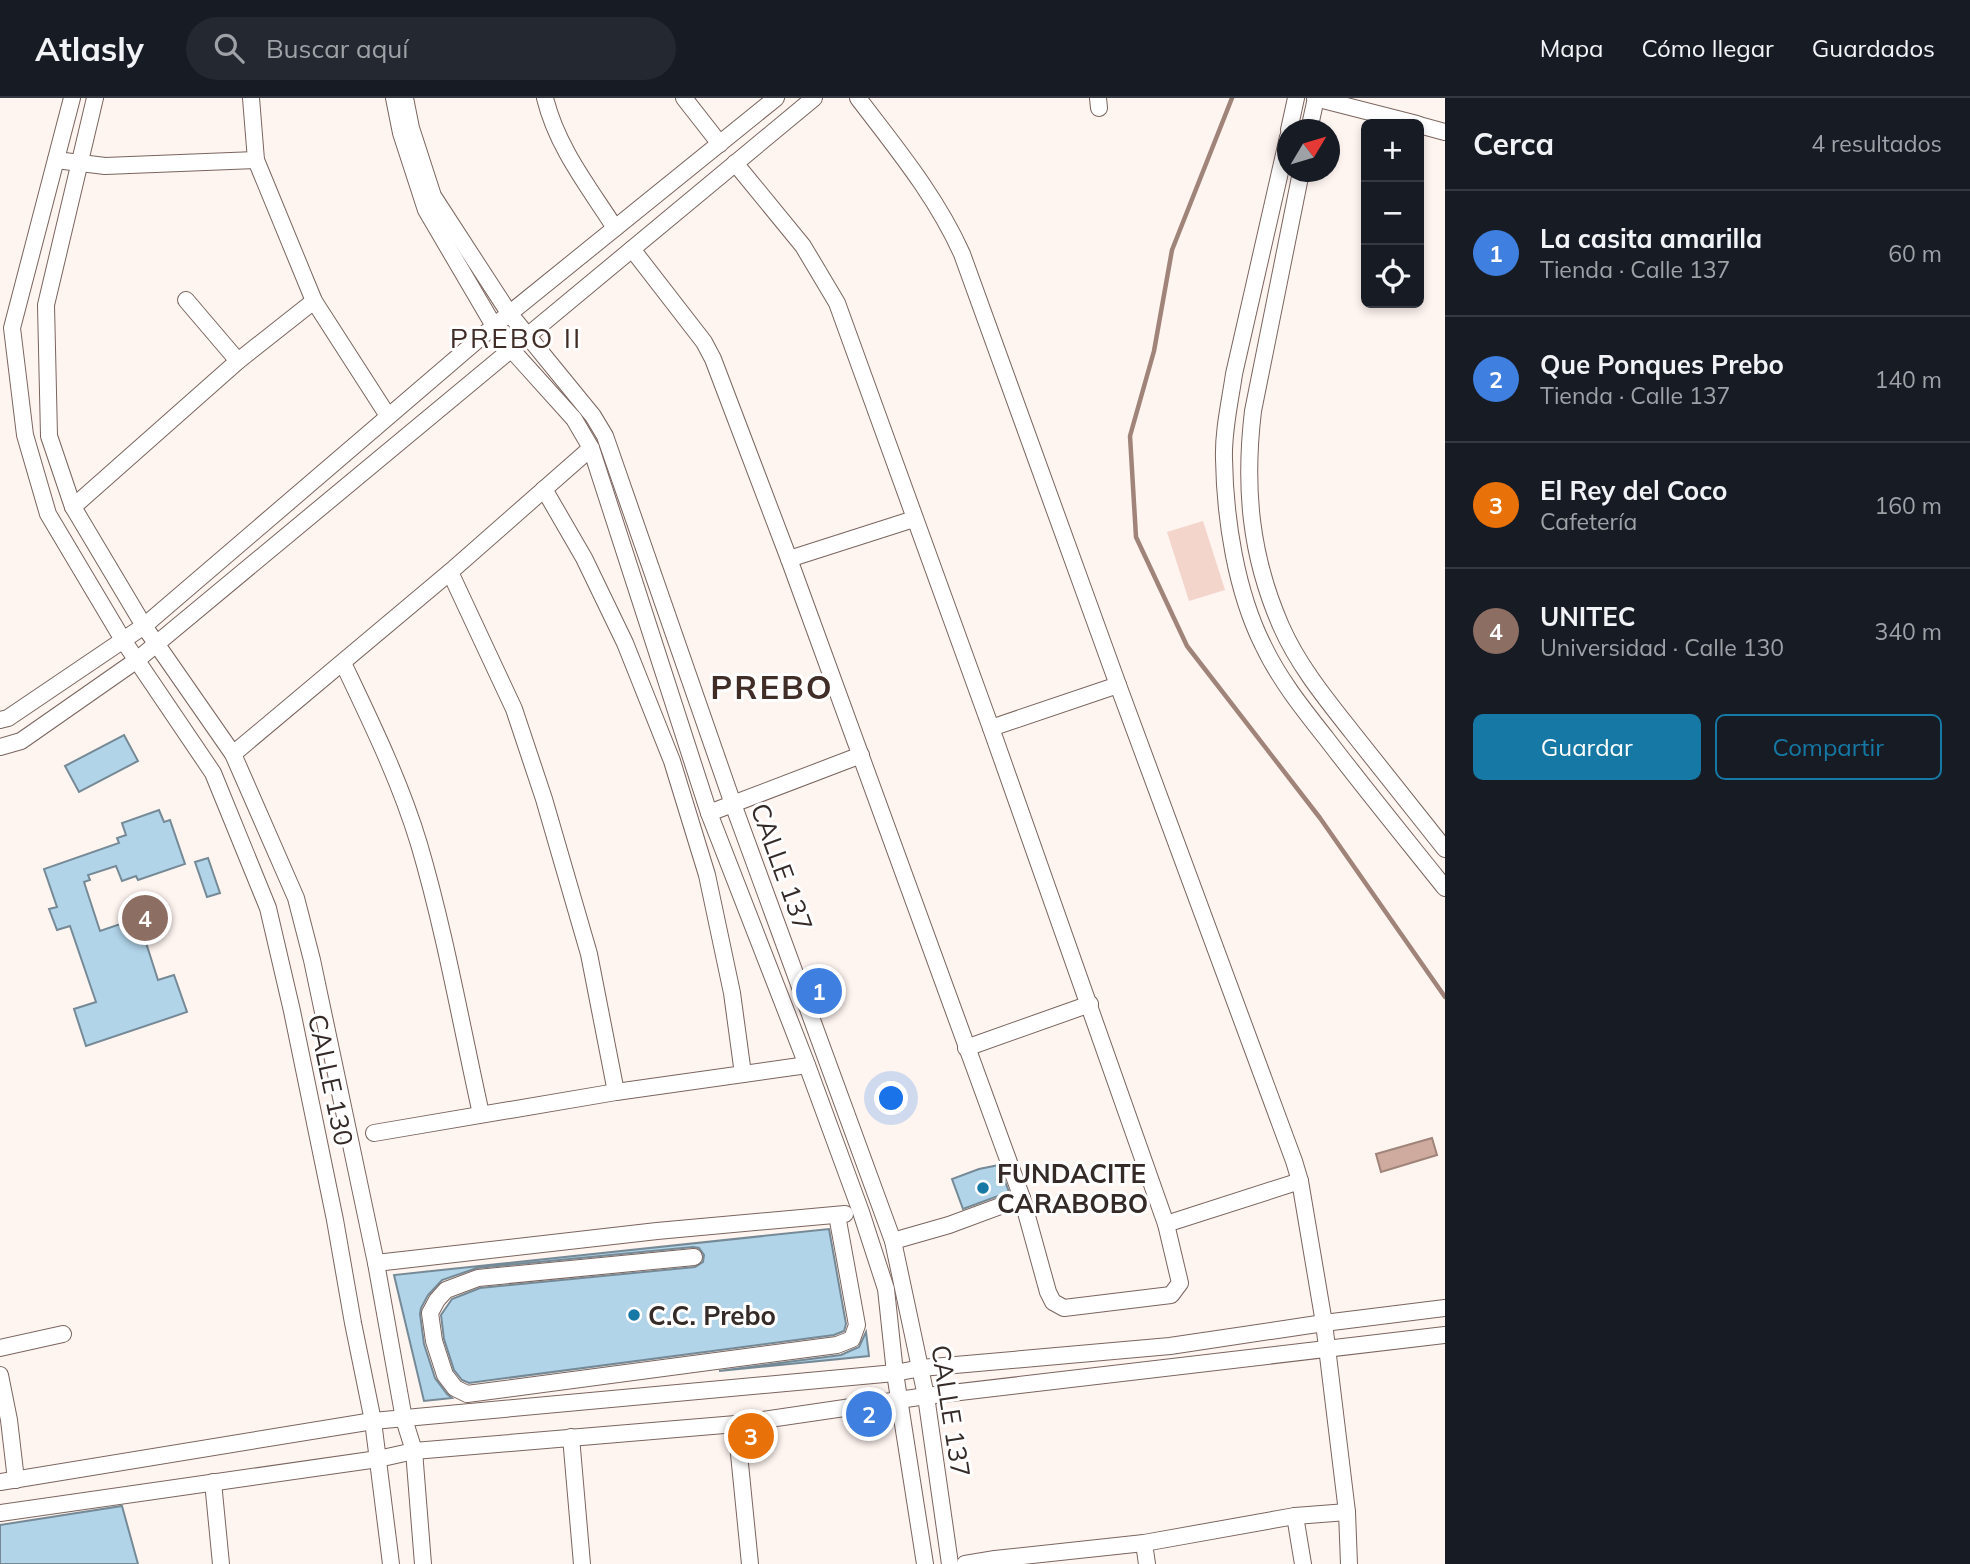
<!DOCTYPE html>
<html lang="es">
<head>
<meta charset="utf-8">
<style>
  body { margin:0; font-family:Mulish,sans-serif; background:#242831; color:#f1f3f6 }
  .controls { position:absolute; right:21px; top:21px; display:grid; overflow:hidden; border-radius:10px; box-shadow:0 4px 10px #0003 }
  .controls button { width:63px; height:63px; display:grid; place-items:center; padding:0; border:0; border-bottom:2px solid #363941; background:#171b24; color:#f1f3f6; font:35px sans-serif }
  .compass { position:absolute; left:1277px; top:21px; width:63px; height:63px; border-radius:50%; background:#171b24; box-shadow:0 4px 10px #0003; rotate:52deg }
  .you { position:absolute; left:892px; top:1001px; width:24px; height:24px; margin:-18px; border:5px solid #fff; border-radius:50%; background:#1a73e8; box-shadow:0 0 0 10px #1a73e833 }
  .badge { display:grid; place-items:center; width:46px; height:46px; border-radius:50%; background:#1678a4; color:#fff; font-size:23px; font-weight:700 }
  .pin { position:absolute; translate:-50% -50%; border:4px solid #fff; box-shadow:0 2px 7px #0006 }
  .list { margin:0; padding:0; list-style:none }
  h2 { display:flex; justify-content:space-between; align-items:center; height:91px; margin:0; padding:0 28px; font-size:30px }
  h2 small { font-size:23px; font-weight:400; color:#9ea1a6 }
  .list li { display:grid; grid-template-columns:46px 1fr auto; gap:21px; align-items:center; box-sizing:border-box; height:126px; padding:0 28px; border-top:2px solid #363941 }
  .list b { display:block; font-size:26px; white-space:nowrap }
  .list p { margin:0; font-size:23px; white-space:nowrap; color:#9ea1a6 }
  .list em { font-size:23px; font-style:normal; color:#9ea1a6 }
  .actions { display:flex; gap:14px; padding:21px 28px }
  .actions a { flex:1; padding:16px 0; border:2px solid #1678a4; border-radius:10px; text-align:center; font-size:24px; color:#1678a4 }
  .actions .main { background:#1678a4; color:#fff }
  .icon { flex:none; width:38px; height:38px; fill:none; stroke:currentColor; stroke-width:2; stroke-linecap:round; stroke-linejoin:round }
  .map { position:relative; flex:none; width:1445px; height:1466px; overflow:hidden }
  header { display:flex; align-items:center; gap:42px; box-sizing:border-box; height:98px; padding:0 35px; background:#171b24; border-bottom:2px solid #363941 }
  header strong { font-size:33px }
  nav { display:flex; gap:38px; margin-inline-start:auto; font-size:24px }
  .search { width:490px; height:63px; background:#242831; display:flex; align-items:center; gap:18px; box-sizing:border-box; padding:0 24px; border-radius:38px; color:#9ea1a6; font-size:26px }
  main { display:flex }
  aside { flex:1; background:#171b24 }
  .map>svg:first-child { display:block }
</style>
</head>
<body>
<header>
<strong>Atlasly</strong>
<div class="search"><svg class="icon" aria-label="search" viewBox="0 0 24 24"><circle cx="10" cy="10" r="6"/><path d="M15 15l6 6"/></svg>Buscar aquí</div>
<nav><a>Mapa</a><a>Cómo llegar</a><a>Guardados</a></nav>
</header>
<main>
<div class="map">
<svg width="1445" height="1466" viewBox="0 0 1445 1466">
  <rect width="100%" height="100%" fill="#fef4f0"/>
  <path fill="#f4d5cb" d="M1203 423 1225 492 1189 503 1167 434Z"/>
  <path fill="#cfaa9e" stroke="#a0847a" stroke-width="2" d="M1432 1040 1437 1057 1381 1074 1376 1056Z"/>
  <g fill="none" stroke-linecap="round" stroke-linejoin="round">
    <path stroke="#a0847a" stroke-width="4.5" d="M1232 0 1172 152 1154 253 1130 338 1136 439 1187 548 1320 720 1445 899"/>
  </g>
  <g fill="#b1d4e9" stroke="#758a96" stroke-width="2">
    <path d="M124 637 138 663 79 694 65 668Z"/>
    <path d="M159 712 164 724 170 722 185 766 138 782 136 778 122 783 116 768 88 777 90 782 84 784 100 833 138 820 158 882 174 877 187 914 86 948 74 911 96 904 70 828 57 832 49 811 57 809 44 771 119 745 117 740 126 737 122 725Z"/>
    <path d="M208 760 220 795 207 799 195 764Z"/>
    <path d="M999 1067 1009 1094 963 1111 952 1081 979 1071Z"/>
    <path d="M829 1131 846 1226 844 1233 834 1237 469 1285 462 1282 454 1272 444 1241 441 1217 452 1201 480 1190 695 1169 703 1164 704 1157 699 1150 693 1149 477 1170 442 1182 428 1197 421 1210 420 1216 424 1246 435 1280 447 1296 452 1300 424 1303 394 1177Z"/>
    <path d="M866 1234 869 1258 719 1273 841 1257 859 1249Z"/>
    <path d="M122 1408 138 1466H0V1427Z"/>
  </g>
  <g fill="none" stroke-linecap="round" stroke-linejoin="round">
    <defs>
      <g id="minor">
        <path d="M72 0 12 230 25 337 48 416 123 542 213 675 268 810 292 913 335 1122 353 1225 373 1323 391 1466"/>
        <path d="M95 0 46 207 49 338 73 409 144 528 233 656 296 800 312 862 376 1165 404 1321 414 1353 423 1466"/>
        <path d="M251 0 256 62 314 203 388 318"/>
        <path d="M394 0 401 35 426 112 494 228 511 251 574 321 591 350 709 715 807 967 861 1114 886 1191 895 1275 925 1466"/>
        <path d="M405 0 411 30 433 98 509 215 593 318 605 338 733 706 893 1143 926 1298 950 1466"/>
        <path d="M545 0C557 49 588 88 615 130"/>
        <path d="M684 0 720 46"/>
        <path d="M858 0C896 50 936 98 962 156L1118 587 1294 1063 1300 1083 1324 1225 1347 1414 1349 1466"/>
        <path d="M1098 0 1099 10"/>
        <path d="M1315 0 1417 26"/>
        <path d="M1419 27 1445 34"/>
        <path d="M1289 32 1296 0"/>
        <path d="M1309 32 1316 0"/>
        <path d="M1288 39 1234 276C1230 304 1223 333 1224 361 1225 421 1236 493 1263 547 1279 581 1303 611 1326 640 1365 691 1405 740 1445 790"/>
        <path d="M56 62 105 68 256 62"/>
        <path d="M1301 74 1253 313C1244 389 1250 457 1281 528 1298 567 1326 601 1352 634 1383 673 1414 712 1445 751"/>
        <path d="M632 151 704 244 713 261 789 461 1022 1100 1048 1194 1053 1204 1064 1210 1171 1197 1180 1185 1166 1126 991 630 837 205 803 148 735 65"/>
        <path d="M186 202 238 263"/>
        <path d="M544 391 584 460 625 545 672 663 707 777 732 895 743 976"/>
        <path d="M73 409 238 263 314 203"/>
        <path d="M789 461 914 421"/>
        <path d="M450 474 514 611 544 701 589 856 616 994"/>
        <path d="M343 565C371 624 400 683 419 746 445 834 461 926 481 1016"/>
        <path d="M0 622 8 620 144 528 494 228 776 0"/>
        <path d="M991 630 1118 587"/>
        <path d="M0 649 21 643 137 562 814 0"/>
        <path d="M233 656 450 474 591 350"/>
        <path d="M709 715 861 657"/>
        <path d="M966 950 1090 906"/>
        <path d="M374 1035 616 994 807 967"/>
        <path d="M1166 1126 1300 1083"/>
        <path d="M893 1143 949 1127 1022 1100"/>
        <path d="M694 1159 478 1180 446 1192 437 1202 430 1215 434 1243 445 1277 455 1290 467 1296 837 1247 852 1241 857 1227 837 1117"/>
        <path d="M376 1165 657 1133 845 1116"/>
        <path d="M0 1250 63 1236"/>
        <path d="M0 1277 9 1322 16 1382"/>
        <path d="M736 1326 750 1466"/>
        <path d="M571 1339 582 1466"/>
        <path d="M0 1384 373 1323 895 1275 921 1270 1170 1248 1324 1225 1445 1210"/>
        <path d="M213 1384 221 1466"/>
        <path d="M0 1415 378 1361 414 1353 736 1326 926 1298 1445 1237"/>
        <path d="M1295 1418 1303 1466"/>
        <path d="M1144 1445 1147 1466"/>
        <path d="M965 1466 995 1461 1144 1445 1295 1418 1347 1414"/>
      </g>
    </defs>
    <use href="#minor" stroke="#7a655e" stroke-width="18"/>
    <use href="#minor" stroke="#fff" stroke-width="16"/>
  </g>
  <g fill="#1678a4" stroke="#fff" stroke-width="2.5">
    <circle cx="983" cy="1090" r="7"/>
    <circle cx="634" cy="1217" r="7"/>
  </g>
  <g text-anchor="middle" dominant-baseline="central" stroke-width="6" stroke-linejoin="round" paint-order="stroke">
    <g font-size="26" fill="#342a27" stroke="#fff">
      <text transform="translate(782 769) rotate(70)">CALLE 137</text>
      <text transform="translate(331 982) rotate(78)">CALLE 130</text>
      <text transform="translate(951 1313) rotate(81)">CALLE 137</text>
    </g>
    <g font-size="26" font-weight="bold" fill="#342a27" stroke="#fff" text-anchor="start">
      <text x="997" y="1075">FUNDACITE<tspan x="997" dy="30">CARABOBO</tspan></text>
      <text x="648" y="1217">C.C. Prebo</text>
    </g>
    <g font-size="28" letter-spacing="2" fill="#402d27" stroke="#fff">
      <text x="516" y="239">PREBO II</text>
    </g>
    <g font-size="33" font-weight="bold" letter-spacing="2" fill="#402d27" stroke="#fff">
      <text x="772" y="588">PREBO</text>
    </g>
  </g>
</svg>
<div class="controls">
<button>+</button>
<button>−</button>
<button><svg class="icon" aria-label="locate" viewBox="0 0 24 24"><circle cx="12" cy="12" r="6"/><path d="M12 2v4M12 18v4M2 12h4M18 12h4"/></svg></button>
</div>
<svg class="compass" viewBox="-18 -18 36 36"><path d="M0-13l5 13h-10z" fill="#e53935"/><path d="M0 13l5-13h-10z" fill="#9ea1a6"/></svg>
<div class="you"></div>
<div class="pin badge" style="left:819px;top:893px;background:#3f7fe0">1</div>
<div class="pin badge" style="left:869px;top:1316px;background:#3f7fe0">2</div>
<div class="pin badge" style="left:751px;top:1338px;background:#e8710a">3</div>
<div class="pin badge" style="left:145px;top:820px;background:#8d6e63">4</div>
</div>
<aside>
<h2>Cerca<small>4 resultados</small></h2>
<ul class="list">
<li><span class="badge" style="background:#3f7fe0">1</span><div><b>La casita amarilla</b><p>Tienda · Calle 137</p></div><em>60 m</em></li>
<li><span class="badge" style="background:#3f7fe0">2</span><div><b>Que Ponques Prebo</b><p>Tienda · Calle 137</p></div><em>140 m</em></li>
<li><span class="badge" style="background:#e8710a">3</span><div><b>El Rey del Coco</b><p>Cafetería</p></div><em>160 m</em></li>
<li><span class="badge" style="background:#8d6e63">4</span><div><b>UNITEC</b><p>Universidad · Calle 130</p></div><em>340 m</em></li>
</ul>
<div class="actions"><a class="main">Guardar</a><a>Compartir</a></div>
</aside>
</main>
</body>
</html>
